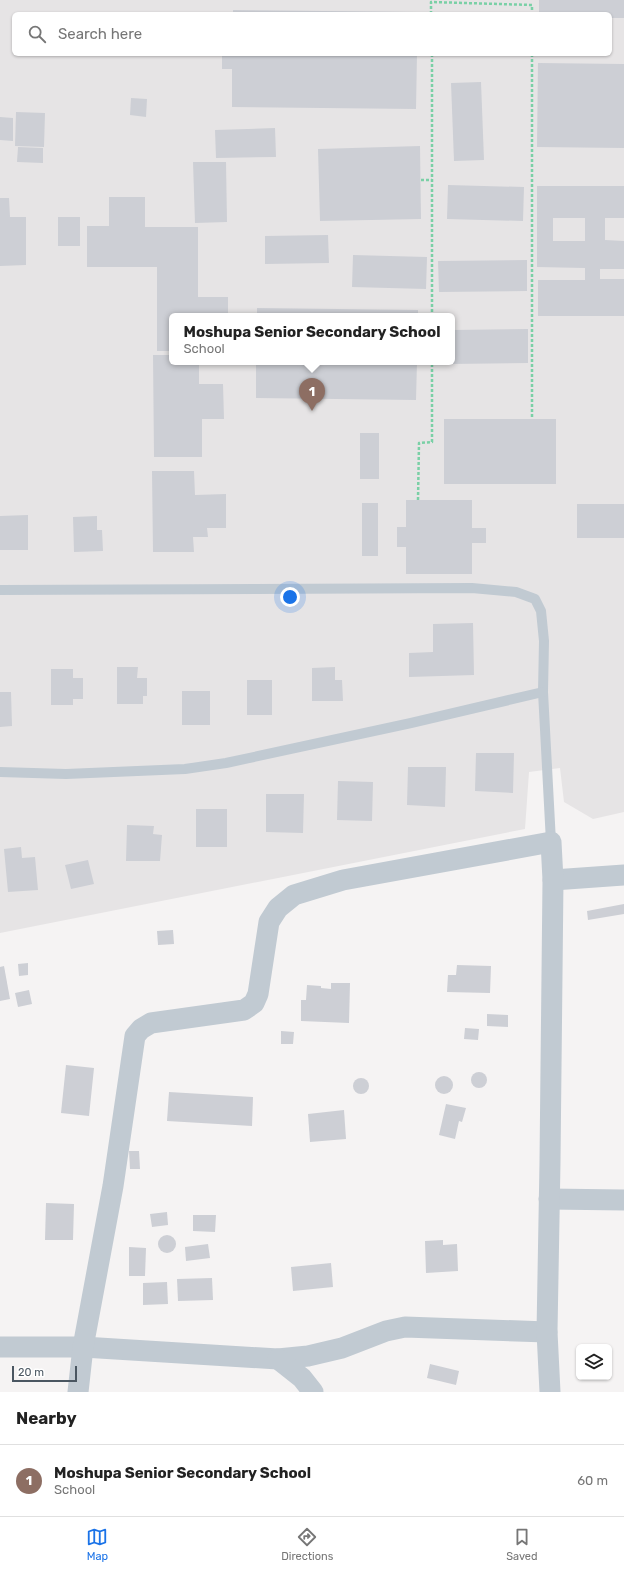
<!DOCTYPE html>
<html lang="en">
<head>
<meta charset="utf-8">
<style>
  body { margin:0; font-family:Rubik,sans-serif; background:#f2f2f2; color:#222 }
  .controls { position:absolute; right:12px; bottom:12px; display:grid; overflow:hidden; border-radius:6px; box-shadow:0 1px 3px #0004 }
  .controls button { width:36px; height:36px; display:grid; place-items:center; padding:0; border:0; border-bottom:1px solid #e0e0e0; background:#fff; color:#222; font:20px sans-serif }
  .scale { position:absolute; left:12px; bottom:10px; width:65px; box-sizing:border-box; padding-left:4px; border:2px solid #4a5661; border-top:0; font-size:11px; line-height:14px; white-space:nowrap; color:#4a5661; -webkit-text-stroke:3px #fff; paint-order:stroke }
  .you { position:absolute; left:290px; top:597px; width:14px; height:14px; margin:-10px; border:3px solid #fff; border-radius:50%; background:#1a73e8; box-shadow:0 0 0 6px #1a73e833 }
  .badge { display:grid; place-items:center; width:26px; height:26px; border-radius:50%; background:#1a73e8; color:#fff; font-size:13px; font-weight:700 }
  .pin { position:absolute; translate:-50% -33px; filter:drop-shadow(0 1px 2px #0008) }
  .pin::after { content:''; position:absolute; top:21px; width:14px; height:12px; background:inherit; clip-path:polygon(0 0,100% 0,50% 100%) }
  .popup { position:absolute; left:169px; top:313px; width:286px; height:52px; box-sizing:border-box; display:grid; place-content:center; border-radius:6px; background:#fff; filter:drop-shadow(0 1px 3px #0005); font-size:13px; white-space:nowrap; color:#767676 }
  .popup b { font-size:15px; color:#222 }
  .popup::after { content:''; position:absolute; left:50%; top:100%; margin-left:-8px; border:8px solid transparent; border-top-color:#fff }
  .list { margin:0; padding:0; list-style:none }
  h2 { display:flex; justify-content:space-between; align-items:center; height:52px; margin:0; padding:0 16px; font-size:17px }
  h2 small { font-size:13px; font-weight:400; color:#767676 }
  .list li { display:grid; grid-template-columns:26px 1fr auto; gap:12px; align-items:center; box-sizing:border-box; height:72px; padding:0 16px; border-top:1px solid #e0e0e0 }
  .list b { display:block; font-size:15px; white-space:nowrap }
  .list p { margin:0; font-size:13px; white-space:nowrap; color:#767676 }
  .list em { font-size:13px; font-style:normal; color:#767676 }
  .icon { flex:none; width:22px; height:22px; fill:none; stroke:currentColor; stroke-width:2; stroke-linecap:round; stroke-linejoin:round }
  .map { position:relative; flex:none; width:624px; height:1392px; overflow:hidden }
  .search { position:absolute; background:#fff; box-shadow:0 1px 3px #0004; left:12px; right:12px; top:12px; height:44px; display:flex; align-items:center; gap:10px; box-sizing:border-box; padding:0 14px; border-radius:6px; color:#767676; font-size:15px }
  .sheet { height:124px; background:#fff }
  nav { display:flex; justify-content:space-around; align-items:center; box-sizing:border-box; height:56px; border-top:1px solid #e0e0e0; background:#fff; font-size:11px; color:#767676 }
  nav a { display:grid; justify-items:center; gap:2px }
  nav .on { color:#1a73e8 }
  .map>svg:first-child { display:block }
</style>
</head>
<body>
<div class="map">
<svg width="624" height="1392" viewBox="0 0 624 1392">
  <rect width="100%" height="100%" fill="#f5f3f3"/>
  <path fill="#e6e4e5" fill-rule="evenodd" d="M0 0H624V812L593 819 564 802 560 768 529 772 525 829 0 933ZM14 14H610V54H14ZM172 316H452V362H172Z"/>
  <g fill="#cdcfd5" fill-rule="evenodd">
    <path d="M539 0H624V18H610V14H539Z"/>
    <path d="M233 10 418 12V14H233Z"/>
    <path d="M222 54H417L416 109 232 107V69H222Z"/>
    <path d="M538 63 624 64V148L537 147Z"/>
    <path d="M481 82 484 160 454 161 451 83Z"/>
    <path d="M131 98 147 99 146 117 130 115Z"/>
    <path d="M16 112 45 113 44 147 15 146Z"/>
    <path d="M0 117 13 118V141L0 140Z"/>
    <path d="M275 128 276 157 216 158 215 130Z"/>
    <path d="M420 146 421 219 320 221 318 149Z"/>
    <path d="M18 147 43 148V163L17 162Z"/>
    <path d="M193 162H226L227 222 195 223Z"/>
    <path d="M448 185 524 187 523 221 447 219Z"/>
    <path d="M537 186H624V218H605V240L624 241V269H600V279H624V316H538V280H585V268L537 267ZM553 218H585V241H553Z"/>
    <path d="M109 197H145V227H198V297H228V316H172V351H157V267H87V226H109Z"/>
    <path d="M0 198H9L10 217H26V265L0 266Z"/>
    <rect x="58" y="217" width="22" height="29"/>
    <path d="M328 235 329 263 265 264V236Z"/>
    <path d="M353 255 427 257 426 289 352 287Z"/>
    <path d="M527 260V291L439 292 438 261Z"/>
    <path d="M257 308 418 310V316H257Z"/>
    <path d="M528 329V363L450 364V362H452V330Z"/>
    <path d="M153 355H172V362H199V384H223L224 419H202V457H154Z"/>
    <path d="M256 362H417L416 400 256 398Z"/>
    <rect x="444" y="419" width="112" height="65"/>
    <rect x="360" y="433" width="19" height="46"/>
    <path d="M152 471H194L195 495 226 494V528H207L208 537H193L194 552H153Z"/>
    <path d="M406 500H472V528H486V543H472V574H406V547H397V527H406Z"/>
    <rect x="362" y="503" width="16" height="53"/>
    <rect x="577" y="504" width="47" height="34"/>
    <path d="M28 515V550H0V516Z"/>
    <path d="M97 516V530H102L103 551 74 552 73 517Z"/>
    <path d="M473 623 474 675 409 677V653L433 652V624Z"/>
    <path d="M117 667H138L137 678H147V696H143V704H117Z"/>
    <path d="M335 667V680H342L343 701H312V668Z"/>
    <path d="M51 669H73V678H83V699H73V705H51Z"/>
    <rect x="247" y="680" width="25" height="35"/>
    <rect x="182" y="691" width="28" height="34"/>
    <path d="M0 692H11L12 726 0 727Z"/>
    <path d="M476 753H514L513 793 475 791Z"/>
    <path d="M408 767H446L445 807 407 805Z"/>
    <path d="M338 781 373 782 372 821 337 820Z"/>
    <path d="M266 794H304L303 833 266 832Z"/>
    <rect x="196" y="809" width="31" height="38"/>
    <path d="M127 825 154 826 153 834 162 835 160 861H126Z"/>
    <path d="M21 847 22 858 35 857 38 890 8 892 4 849Z"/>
    <path d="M88 860 94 884 71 889 65 865Z"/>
    <path d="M624 904V914L588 920 587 911Z"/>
    <path d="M173 930 174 944 158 945 157 931Z"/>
    <path d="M28 963V975L19 976 18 964Z"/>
    <path d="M457 965 491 966 490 993 447 992 448 975H456Z"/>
    <path d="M4 966 10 999 0 1001V967Z"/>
    <path d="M331 983H350L349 1023 301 1021V1000H306L307 985 321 986V988L331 989Z"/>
    <path d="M29 990 32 1004 18 1007 15 993Z"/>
    <path d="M487 1014 508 1015V1027L487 1026Z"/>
    <path d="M465 1028 479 1029 478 1040 464 1039Z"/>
    <path d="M281 1031 294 1032 293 1044H281Z"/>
    <path d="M66 1065 94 1068 89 1116 61 1113Z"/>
    <circle cx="479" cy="1080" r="8"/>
    <circle cx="444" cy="1085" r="9"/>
    <circle cx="361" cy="1086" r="8"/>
    <path d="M169 1092 253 1097 252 1126 167 1121Z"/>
    <path d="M446 1104 466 1108 462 1122 459 1121 455 1139 439 1135Z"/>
    <path d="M344 1110 346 1139 310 1142 308 1114Z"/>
    <path d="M129 1151H139L140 1169H130Z"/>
    <path d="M46 1203 74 1204 73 1240H45Z"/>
    <path d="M167 1212 168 1225 152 1227 150 1214Z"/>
    <path d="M193 1215H216L215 1232 193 1231Z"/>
    <circle cx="167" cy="1244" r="9"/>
    <path d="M443 1240V1245L457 1244 458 1271 426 1273 425 1241Z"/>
    <path d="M208 1244 210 1258 186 1261 185 1247Z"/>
    <path d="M129 1247 146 1248 145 1276H129Z"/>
    <path d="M331 1263 333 1287 293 1291 291 1267Z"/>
    <path d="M212 1278 213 1300 178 1301 177 1279Z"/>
    <path d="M167 1282 168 1304 143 1305V1283Z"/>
    <path d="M430 1364 459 1371 456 1385 427 1378Z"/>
  </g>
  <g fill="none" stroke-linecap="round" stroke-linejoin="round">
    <g stroke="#7ad0a6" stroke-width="2.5" stroke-dasharray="3 2" stroke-linecap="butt">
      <path d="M431 14V2L532 5V14"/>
      <path d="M432 54V316"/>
      <path d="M532 54V419"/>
      <path d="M421 180H432"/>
      <path d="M418 500 419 443 432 442V362"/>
    </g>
    <g stroke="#c1cad2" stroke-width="10">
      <path d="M0 590 472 588 516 592 535 599 541 611 544 641 543 692 551 842"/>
      <path d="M0 772 66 774 185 769 226 763 411 723 543 692"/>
    </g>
    <g stroke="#c1cad2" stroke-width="21">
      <path d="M553 880 624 875"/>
      <path d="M549 1199 624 1200"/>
      <path d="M0 1347H83L278 1359 308 1356 342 1348 386 1331 405 1327 547 1332"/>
      <path d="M278 1359 302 1378 313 1392"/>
      <path d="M78 1392 83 1347 113 1186 135 1036 141 1029 151 1023 244 1010 254 1003 258 994 269 922 278 908 294 895 343 880 551 842 553 880 550 1162 547 1332 550 1392"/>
    </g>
  </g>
</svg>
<div class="controls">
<button><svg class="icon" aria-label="layers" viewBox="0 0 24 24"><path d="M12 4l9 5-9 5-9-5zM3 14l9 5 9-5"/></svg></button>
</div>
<div class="scale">20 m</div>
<div class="you"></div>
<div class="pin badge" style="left:312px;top:411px;background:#8d6e63">1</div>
<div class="popup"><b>Moshupa Senior Secondary School</b>School</div>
<div class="search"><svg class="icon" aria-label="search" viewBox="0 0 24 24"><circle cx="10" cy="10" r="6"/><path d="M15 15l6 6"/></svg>Search here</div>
</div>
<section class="sheet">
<h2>Nearby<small></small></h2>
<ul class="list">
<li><span class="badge" style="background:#8d6e63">1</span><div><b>Moshupa Senior Secondary School</b><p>School</p></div><em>60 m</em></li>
</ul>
</section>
<nav>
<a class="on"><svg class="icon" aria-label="map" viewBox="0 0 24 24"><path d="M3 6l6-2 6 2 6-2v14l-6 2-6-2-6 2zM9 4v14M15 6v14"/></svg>Map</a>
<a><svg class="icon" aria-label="directions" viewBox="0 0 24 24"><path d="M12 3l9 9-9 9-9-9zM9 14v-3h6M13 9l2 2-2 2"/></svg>Directions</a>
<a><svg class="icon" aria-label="saved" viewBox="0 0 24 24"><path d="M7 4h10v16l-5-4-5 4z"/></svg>Saved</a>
</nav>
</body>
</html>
